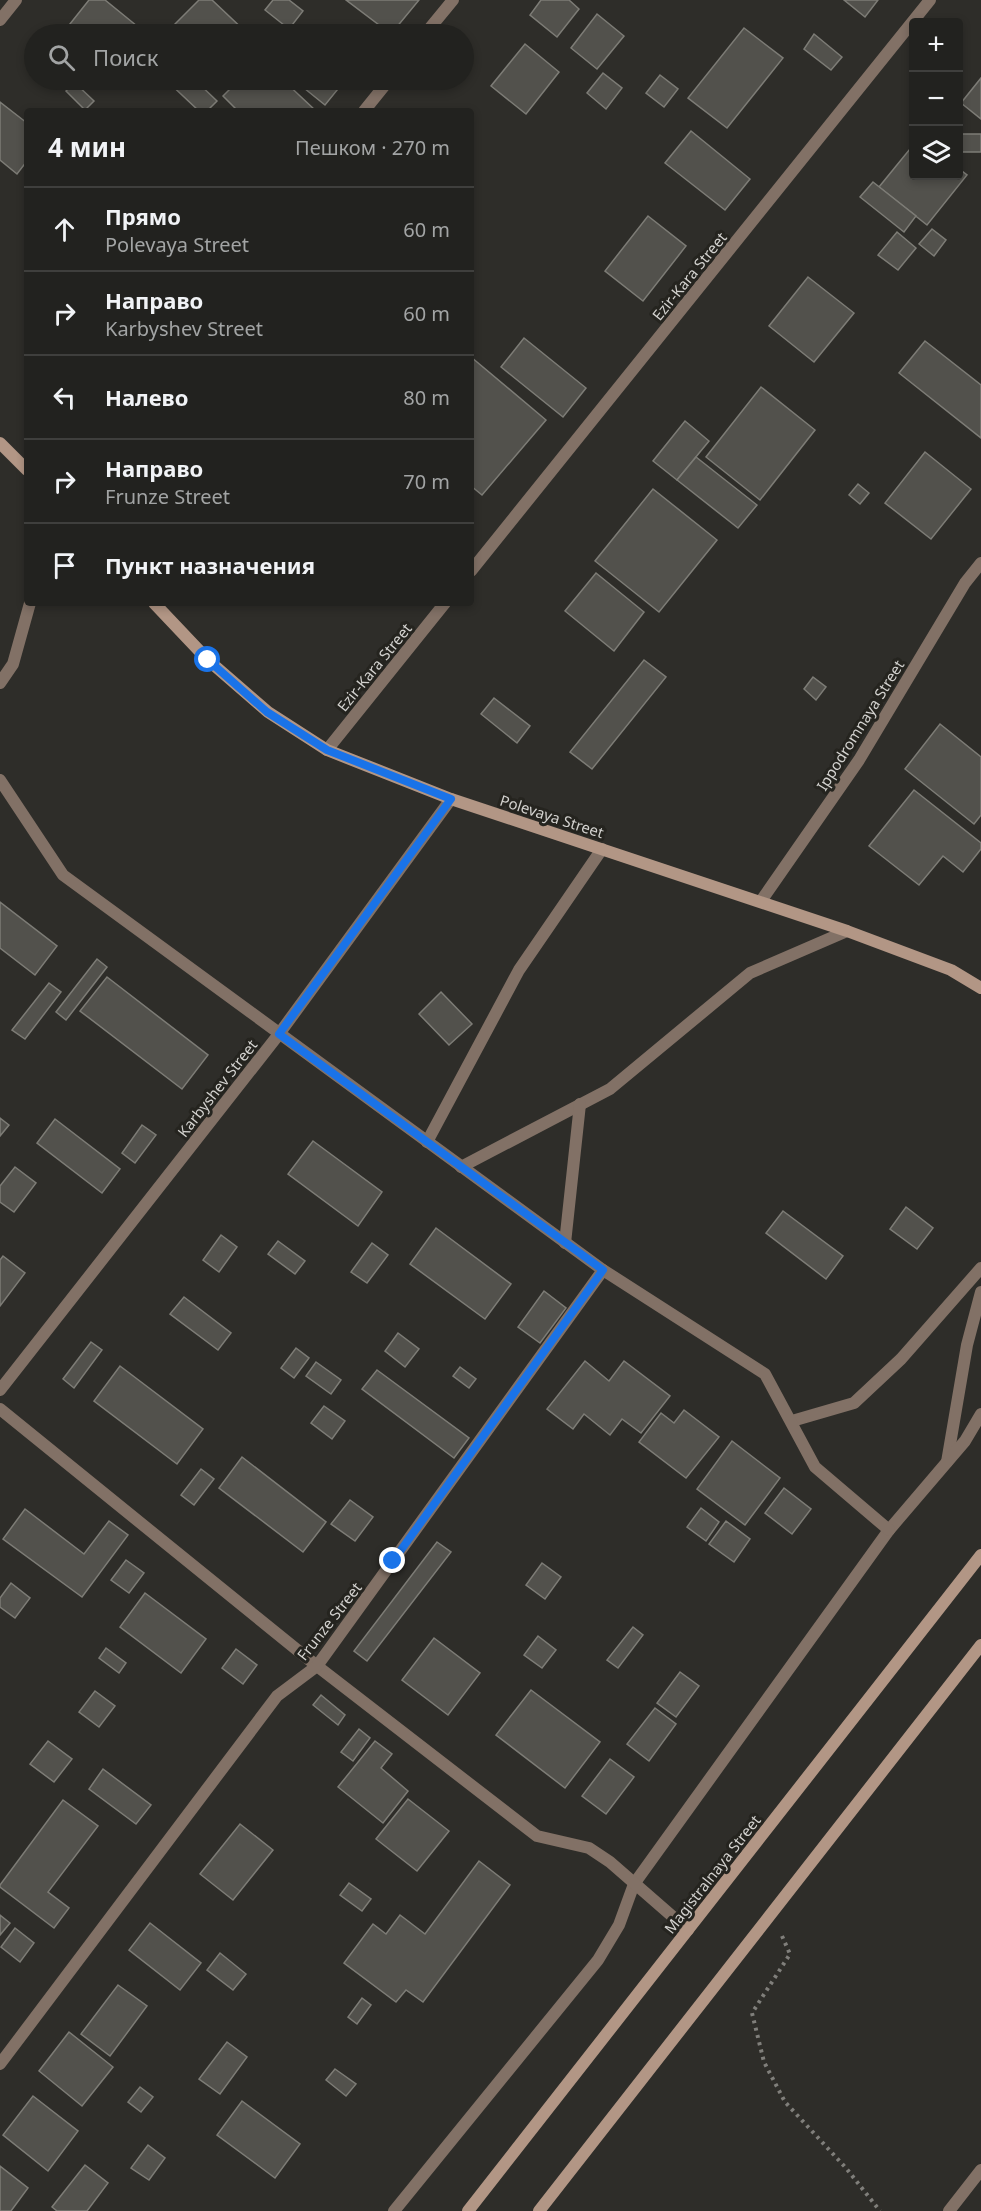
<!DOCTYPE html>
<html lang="ru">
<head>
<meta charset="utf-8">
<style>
  body { margin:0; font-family:"Noto Sans",sans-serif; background:#2e2f2c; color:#f1f3f6 }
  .controls { position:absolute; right:18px; top:18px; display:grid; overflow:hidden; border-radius:6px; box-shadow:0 3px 9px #0003 }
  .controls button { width:54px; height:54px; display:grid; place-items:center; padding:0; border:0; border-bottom:2px solid #3f3f3d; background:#22221f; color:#f1f3f6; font:30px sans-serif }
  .stop { position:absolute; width:18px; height:18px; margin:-14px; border:4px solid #1a73e8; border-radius:50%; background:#fff }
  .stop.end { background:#1a73e8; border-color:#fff; box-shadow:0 2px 6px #0008 }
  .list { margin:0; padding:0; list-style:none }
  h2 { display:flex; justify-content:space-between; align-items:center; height:78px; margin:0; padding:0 24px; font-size:26px }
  h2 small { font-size:20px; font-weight:400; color:#a2a4a4 }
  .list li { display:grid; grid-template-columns:39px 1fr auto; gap:18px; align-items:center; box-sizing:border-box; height:84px; padding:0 24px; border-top:2px solid #3f3f3d }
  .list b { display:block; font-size:22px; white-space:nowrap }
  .list p { margin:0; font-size:20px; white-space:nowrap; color:#a2a4a4 }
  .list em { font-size:20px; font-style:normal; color:#a2a4a4 }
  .icon { flex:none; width:33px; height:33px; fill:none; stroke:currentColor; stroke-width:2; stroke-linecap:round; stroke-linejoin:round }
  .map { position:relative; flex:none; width:981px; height:2211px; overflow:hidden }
  .search { position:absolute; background:#22221f; box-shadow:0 3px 9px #0003; left:24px; top:24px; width:450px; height:66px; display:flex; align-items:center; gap:15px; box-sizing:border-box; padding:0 21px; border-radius:33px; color:#a2a4a4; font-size:22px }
  .panel { position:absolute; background:#22221f; box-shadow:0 3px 9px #0003; left:24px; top:108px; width:450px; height:498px; border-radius:6px }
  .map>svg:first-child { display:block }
</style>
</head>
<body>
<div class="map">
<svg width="981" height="2211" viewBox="0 0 981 2211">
  <rect width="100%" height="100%" fill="#2e2d29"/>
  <g fill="#52514c" stroke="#7d7c76" stroke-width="1.5">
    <path d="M89 0H105L137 26 130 34H62Z"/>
    <path d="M199 0H212L248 34H165Z"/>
    <path d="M273 0H289L303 11 289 29 265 10Z"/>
    <path d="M346 0H419L391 34Z"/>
    <path d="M541 0H569L579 9 557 37 530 15Z"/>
    <path d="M844 0H878L865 17Z"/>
    <path d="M597 14 624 36 597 69 571 48Z"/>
    <path d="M744 28 783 58 727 128 688 98Z"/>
    <path d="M814 34 842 57 831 70 804 49Z"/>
    <path d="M525 44 559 72 526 114 491 86Z"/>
    <path d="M603 73 622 88 606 109 587 93Z"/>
    <path d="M660 75 678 89 664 107 646 93Z"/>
    <path d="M981 78V119L961 103Z"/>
    <path d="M166 80H195L217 101 207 111H199Z"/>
    <path d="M239 80H283L316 111H238L223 96Z"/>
    <path d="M303 80H336L342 84 325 105 299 84Z"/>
    <path d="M75 83 94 101 85 110 66 91Z"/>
    <path d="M0 102 27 123V161L17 174 0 160Z"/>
    <path d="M691 131 750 179 725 210 665 163Z"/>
    <rect x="961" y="134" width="20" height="18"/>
    <path d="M914 144V176H958V168L967 175 927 225 879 187Z"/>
    <path d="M873 182 916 216 904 232 860 197Z"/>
    <path d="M648 216 686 246 643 301 605 271Z"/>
    <path d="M932 229 946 240 934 256 919 244Z"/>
    <path d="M897 232 916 248 898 270 878 255Z"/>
    <path d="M808 277 854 313 814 362 769 326Z"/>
    <path d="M524 338 586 388 563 417 501 367Z"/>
    <path d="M925 341 981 385V438L899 373Z"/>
    <path d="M471 357 546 420 482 495 471 486Z"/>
    <path d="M761 387 815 430 760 500 706 457Z"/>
    <path d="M685 421 709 441 677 480 653 461Z"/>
    <path d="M925 452 971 489 931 539 885 503Z"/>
    <path d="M696 457 757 505 738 528 677 480Z"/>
    <path d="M858 484 869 493 860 504 849 495Z"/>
    <path d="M653 489 717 540 659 612 595 561Z"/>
    <path d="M596 573 644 612 614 651 565 611Z"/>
    <path d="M644 660 666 677 592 769 570 752Z"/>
    <path d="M813 677 826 687 816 700 804 689Z"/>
    <path d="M494 698 530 726 517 743 481 714Z"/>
    <path d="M940 724 981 757V815L974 824 905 769Z"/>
    <path d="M914 790 981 843V849L963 872 943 856 919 885 869 846Z"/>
    <path d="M0 902 57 946 35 975 0 948Z"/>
    <path d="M97 959 107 967 66 1020 56 1012Z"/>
    <path d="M107 977 208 1055 182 1089 80 1011Z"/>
    <path d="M49 983 61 992 25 1039 12 1030Z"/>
    <path d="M441 992 472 1024 449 1045 419 1014Z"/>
    <path d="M0 1118 9 1125 0 1136Z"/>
    <path d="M55 1119 120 1169 102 1193 37 1143Z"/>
    <path d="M142 1125 156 1135 135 1163 122 1153Z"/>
    <path d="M313 1141 382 1192 358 1226 288 1174Z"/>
    <path d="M15 1167 36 1183 14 1212 0 1202V1186Z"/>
    <path d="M906 1207 933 1228 917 1249 890 1229Z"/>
    <path d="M783 1211 843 1256 826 1279 766 1233Z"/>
    <path d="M436 1228 511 1284 485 1319 410 1264Z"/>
    <path d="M221 1235 237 1247 219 1272 203 1260Z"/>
    <path d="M278 1241 305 1261 295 1274 268 1254Z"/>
    <path d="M372 1243 388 1255 367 1283 351 1272Z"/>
    <path d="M3 1256 25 1273 0 1306V1260Z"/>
    <path d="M544 1291 566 1308 540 1343 518 1327Z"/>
    <path d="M184 1297 231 1333 218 1350 170 1314Z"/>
    <path d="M398 1333 419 1349 405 1367 385 1351Z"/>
    <path d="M91 1342 102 1350 74 1388 63 1379Z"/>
    <path d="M296 1348 309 1358 294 1378 281 1368Z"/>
    <path d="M585 1361 609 1381 624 1361 670 1396 641 1433 622 1419 610 1435 584 1414 573 1429 547 1409Z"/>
    <path d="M316 1362 341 1380 331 1394 306 1376Z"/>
    <path d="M120 1366 203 1429 177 1464 94 1401Z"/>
    <path d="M460 1367 476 1379 469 1388 453 1376Z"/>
    <path d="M377 1370 469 1438 454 1458 362 1389Z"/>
    <path d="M324 1406 345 1421 332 1439 311 1423Z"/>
    <path d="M684 1410 719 1437 686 1478 639 1442 661 1413 674 1423Z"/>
    <path d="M732 1441 780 1478 745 1525 697 1489Z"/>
    <path d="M242 1457 326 1522 303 1552 219 1488Z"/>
    <path d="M201 1469 214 1479 194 1505 181 1495Z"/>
    <path d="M784 1488 811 1509 792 1534 765 1513Z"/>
    <path d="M350 1500 373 1517 355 1541 331 1524Z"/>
    <path d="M701 1508 719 1522 706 1541 687 1527Z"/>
    <path d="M25 1509 84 1554 109 1521 128 1535 82 1597 3 1539Z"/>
    <path d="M726 1521 750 1539 734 1562 709 1544Z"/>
    <path d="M437 1542 451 1552 367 1661 354 1651Z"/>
    <path d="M126 1560 144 1573 129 1593 111 1580Z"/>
    <path d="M542 1563 561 1577 545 1599 526 1585Z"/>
    <path d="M11 1583 30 1598 15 1618 0 1607V1598Z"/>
    <path d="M145 1593 206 1639 181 1673 120 1627Z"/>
    <path d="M633 1627 643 1635 618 1668 607 1660Z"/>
    <path d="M538 1636 556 1650 542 1668 524 1655Z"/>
    <path d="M434 1638 480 1673 448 1715 402 1680Z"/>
    <path d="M106 1648 126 1663 119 1673 99 1658Z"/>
    <path d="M236 1649 257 1665 243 1684 222 1668Z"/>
    <path d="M680 1672 699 1686 676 1717 657 1703Z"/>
    <path d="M531 1690 600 1742 565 1788 496 1735Z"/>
    <path d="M95 1691 115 1706 99 1727 79 1712Z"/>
    <path d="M321 1695 345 1715 338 1725 313 1705Z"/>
    <path d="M655 1708 676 1724 649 1761 627 1744Z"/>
    <path d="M359 1729 370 1738 353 1761 341 1752Z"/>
    <path d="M48 1741 72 1759 54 1782 30 1764Z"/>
    <path d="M375 1741 392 1754 381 1768 408 1791 383 1823 338 1787Z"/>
    <path d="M610 1759 634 1777 606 1814 582 1796Z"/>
    <path d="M103 1769 151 1805 136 1824 89 1789Z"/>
    <path d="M408 1799 449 1831 417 1871 376 1839Z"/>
    <path d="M63 1800 98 1826 48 1892 69 1908 54 1928 0 1887V1885Z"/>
    <path d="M240 1824 273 1850 233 1900 200 1874Z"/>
    <path d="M479 1861 510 1885 423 2002 406 1990 396 2002 344 1963 373 1924 386 1934 400 1915 425 1934Z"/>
    <path d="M349 1883 371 1899 362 1911 340 1895Z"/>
    <path d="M0 1915 10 1923 0 1935Z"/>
    <path d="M150 1923 201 1963 180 1990 129 1950Z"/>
    <path d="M15 1928 34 1943 20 1962 1 1947Z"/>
    <path d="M220 1953 246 1974 233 1990 207 1970Z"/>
    <path d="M118 1985 147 2006 110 2056 81 2034Z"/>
    <path d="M362 1998 371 2005 357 2024 348 2017Z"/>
    <path d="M69 2032 113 2067 82 2106 39 2071Z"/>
    <path d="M227 2042 247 2057 220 2094 199 2079Z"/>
    <path d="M335 2069 356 2084 346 2096 326 2080Z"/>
    <path d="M140 2087 153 2097 141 2112 128 2102Z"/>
    <path d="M33 2096 78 2131 48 2171 3 2135Z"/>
    <path d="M242 2101 300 2144 275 2178 217 2135Z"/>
    <path d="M148 2145 165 2158 149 2180 131 2168Z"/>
    <path d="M85 2165 108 2183 87 2211H57L52 2207Z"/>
    <path d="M0 2166 28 2188 11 2211H0Z"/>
  </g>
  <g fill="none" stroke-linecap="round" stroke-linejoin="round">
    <path stroke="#807f7b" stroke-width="4" stroke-dasharray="3 4.5" stroke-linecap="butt" d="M782 1936 790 1954 752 2013 764 2062 785 2102 846 2168 880 2211"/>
    <g stroke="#827166" stroke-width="12">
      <path d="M427 1142 519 970 602 849"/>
      <path d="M461 1167 610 1089 750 973 847 931"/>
      <path d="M565 1243 580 1104"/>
      <path d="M792 1421 854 1403 901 1359 981 1268"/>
      <path d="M947 1462 967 1345 981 1292"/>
      <path d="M394 2211 598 1960 619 1925 634 1884 889 1530 965 1441 981 1414"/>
    </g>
    <g stroke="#827166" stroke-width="12">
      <path d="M0 20 16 0"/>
      <path d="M425 34 453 0"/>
      <path d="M364 111 389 80"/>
      <path d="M471 571 930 0"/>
      <path d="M0 683 13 664 30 603"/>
      <path d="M327 750 445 603"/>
      <path d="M0 780 63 875 603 1270 765 1374 815 1467 889 1530"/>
      <path d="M761 901 859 760 965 583 981 563"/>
      <path d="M0 1390 279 1034 451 799"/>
      <path d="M0 1409 317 1666 537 1836 589 1848 610 1862 688 1930"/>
      <path d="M0 2064 277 1696 317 1666 603 1270"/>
      <path d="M949 2211 981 2170"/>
    </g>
    <g stroke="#b29685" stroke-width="12">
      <path d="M0 443 27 470"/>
      <path d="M154 603 208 660 268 712 327 750 451 799 847 931 951 970 981 988"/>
      <path d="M468 2211 981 1555"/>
      <path d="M539 2211 981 1645"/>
    </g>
  </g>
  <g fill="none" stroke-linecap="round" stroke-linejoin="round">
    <path stroke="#1a73e8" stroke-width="8" d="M208 660 267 712 327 750 451 799 279 1034 603 1270 393 1561"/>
  </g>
  <g text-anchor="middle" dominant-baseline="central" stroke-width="6" stroke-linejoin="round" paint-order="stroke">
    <g font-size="15" fill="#d3d2cf" stroke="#25241f">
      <text transform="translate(689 276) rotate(-51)">Ezir-Kara Street</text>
      <text transform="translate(374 667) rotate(-51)">Ezir-Kara Street</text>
      <text transform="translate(860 725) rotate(-58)">Ippodromnaya Street</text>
      <text transform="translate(552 816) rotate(18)">Polevaya Street</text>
      <text transform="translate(217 1088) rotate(-52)">Karbyshev Street</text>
      <text transform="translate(329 1621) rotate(-52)">Frunze Street</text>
      <text transform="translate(712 1874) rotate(-52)">Magistralnaya Street</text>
    </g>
  </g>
</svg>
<div class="controls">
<button>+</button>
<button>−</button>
<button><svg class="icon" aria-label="layers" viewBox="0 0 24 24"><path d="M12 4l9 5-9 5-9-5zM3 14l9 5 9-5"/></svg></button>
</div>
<div class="stop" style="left:208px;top:660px"></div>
<div class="stop end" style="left:393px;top:1561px"></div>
<div class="search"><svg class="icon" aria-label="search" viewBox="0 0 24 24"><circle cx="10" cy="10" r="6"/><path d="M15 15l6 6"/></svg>Поиск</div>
<section class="panel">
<h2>4 мин<small>Пешком · 270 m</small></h2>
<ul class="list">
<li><svg class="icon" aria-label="ahead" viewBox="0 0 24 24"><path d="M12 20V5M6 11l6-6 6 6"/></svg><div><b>Прямо</b><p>Polevaya Street</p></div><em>60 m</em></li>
<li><svg class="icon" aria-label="right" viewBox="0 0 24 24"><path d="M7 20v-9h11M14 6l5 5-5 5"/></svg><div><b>Направо</b><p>Karbyshev Street</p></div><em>60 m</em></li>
<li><svg class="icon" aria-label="left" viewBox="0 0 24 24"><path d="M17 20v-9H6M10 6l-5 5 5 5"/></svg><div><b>Налево</b></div><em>80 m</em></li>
<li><svg class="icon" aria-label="right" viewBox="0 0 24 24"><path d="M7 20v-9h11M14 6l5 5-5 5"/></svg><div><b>Направо</b><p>Frunze Street</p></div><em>70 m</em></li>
<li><svg class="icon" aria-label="arrive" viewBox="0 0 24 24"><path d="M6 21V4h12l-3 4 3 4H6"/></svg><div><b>Пункт назначения</b></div></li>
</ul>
</section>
</div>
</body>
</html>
